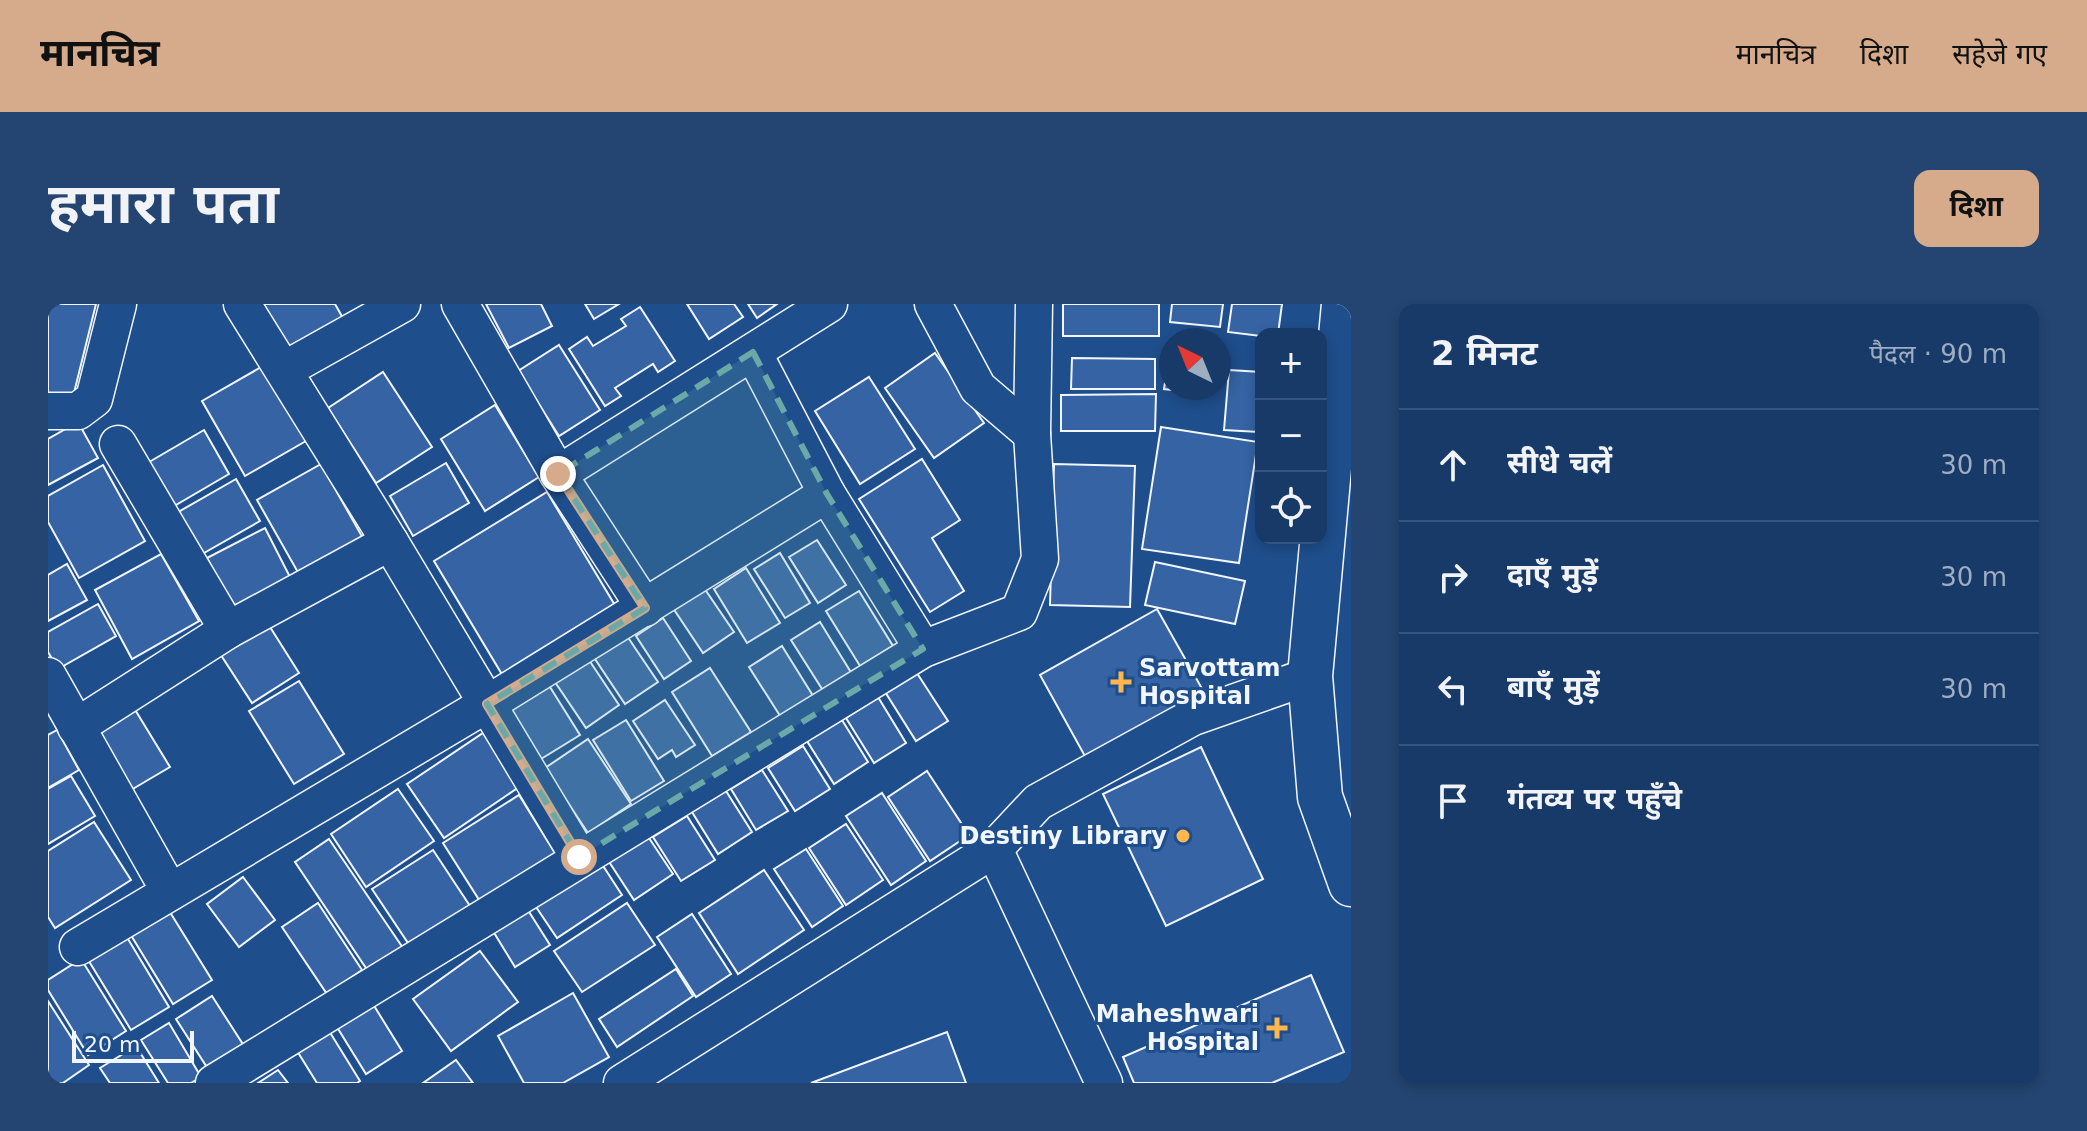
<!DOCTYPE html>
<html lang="hi">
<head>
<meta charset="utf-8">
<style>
  body { margin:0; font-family:"DejaVu Sans","Noto Sans Devanagari",sans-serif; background:#244571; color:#f1f3f6 }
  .controls { position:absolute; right:24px; top:24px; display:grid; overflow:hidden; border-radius:16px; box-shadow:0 4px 12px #0003 }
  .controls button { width:72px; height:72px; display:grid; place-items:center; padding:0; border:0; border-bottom:2px solid #36547d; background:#173a69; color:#f1f3f6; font:40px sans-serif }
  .compass { position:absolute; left:1111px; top:24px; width:72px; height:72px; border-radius:50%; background:#173a69; box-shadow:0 4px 12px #0003; rotate:317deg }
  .scale { position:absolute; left:24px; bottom:20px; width:122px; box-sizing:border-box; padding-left:8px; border:4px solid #f2f6ff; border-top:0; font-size:22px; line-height:28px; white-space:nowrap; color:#f2f6ff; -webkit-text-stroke:6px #1f4e8c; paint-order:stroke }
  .stop { position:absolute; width:24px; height:24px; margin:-18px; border:6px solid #d6ab8b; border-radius:50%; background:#fff }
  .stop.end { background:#d6ab8b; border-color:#fff; box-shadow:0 2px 8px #0008 }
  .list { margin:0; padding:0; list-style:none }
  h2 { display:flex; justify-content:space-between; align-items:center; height:104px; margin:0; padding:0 32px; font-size:34px }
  h2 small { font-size:26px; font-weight:400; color:#9eadc0 }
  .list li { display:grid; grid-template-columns:52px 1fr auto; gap:24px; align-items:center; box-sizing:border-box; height:112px; padding:0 32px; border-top:2px solid #36547d }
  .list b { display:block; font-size:30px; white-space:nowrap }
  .list em { font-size:26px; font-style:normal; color:#9eadc0 }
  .icon { flex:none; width:44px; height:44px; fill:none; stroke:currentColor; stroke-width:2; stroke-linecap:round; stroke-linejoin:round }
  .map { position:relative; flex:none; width:1303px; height:779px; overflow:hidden; border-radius:16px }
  header { display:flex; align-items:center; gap:48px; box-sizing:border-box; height:112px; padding:0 40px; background:#d6ab8b; color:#111 }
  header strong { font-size:38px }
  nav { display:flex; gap:44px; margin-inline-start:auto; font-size:28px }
  .intro { display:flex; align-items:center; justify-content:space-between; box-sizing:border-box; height:192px; padding:0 48px }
  h1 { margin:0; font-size:56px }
  .button { padding:20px 36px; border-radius:16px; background:#d6ab8b; color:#111; font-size:28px; font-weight:700 }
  main { display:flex; gap:48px; padding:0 48px }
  aside { flex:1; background:#173a69; border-radius:16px; box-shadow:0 4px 12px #0003 }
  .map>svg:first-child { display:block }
</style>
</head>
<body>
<header>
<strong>मानचित्र</strong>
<nav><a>मानचित्र</a><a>दिशा</a><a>सहेजे गए</a></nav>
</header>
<div class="intro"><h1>हमारा पता</h1><a class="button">दिशा</a></div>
<main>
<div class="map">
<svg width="1303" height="779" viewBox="0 0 1303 779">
  <rect width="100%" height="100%" fill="#1f4e8c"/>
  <g fill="#3563a3" stroke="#f2f6ff" stroke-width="2">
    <path d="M0 0H48L24 97 0 90Z"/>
    <path d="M205 0H287L296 16 235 53Z"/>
    <path d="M438 0H493L504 22 461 44Z"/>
    <path d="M537 0H571L546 15Z"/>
    <path d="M639 0H686L695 13 661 35Z"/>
    <path d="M700 0H729L709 14Z"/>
    <rect x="1015" y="0" width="96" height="32"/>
    <path d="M1124 0H1175L1172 23 1122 18Z"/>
    <path d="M1184 0H1234L1230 30 1213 32 1180 28Z"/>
    <path d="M592 3 627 57 610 68 605 60 567 84 573 92 557 102 521 45 539 33 545 42 578 22 573 15Z"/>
    <path d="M1123 38V84H1152L1151 89 1116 85Z"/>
    <path d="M511 41 552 106 511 132 470 67Z"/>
    <path d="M887 49 936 119 886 154 837 84Z"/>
    <path d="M1024 54 1107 55V85H1023Z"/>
    <path d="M215 62 258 137 197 172 154 97Z"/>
    <path d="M1181 66 1213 68 1211 128 1176 126Z"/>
    <path d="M335 68 384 143 328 179 280 104Z"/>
    <path d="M821 73 867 145 812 180 767 107Z"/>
    <path d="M1108 90 1107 127H1013V91Z"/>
    <path d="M447 101 491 173 437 207 393 135Z"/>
    <path d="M30 118 50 154 0 181V135Z"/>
    <path d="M1113 123 1210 138 1191 259 1094 245Z"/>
    <path d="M156 126 181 170 121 205 96 161Z"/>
    <path d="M874 155 912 216 884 234 916 287 882 308 811 195Z"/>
    <path d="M398 159 421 199 365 232 342 192Z"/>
    <path d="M273 160 320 243 256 279 209 196Z"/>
    <path d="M1006 160 1087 162 1082 303 1002 301Z"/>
    <path d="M55 161 97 237 31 274 0 218V192Z"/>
    <path d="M188 175 212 217 149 253 125 211Z"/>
    <path d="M499 188 571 308 458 377 386 257Z"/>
    <path d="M217 224 242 273 184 303 159 254Z"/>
    <path d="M769 236 798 281 770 299 741 253Z"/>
    <path d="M732 249 762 299 737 314 706 265Z"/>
    <path d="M113 250 151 317 84 355 47 286Z"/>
    <path d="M1107 258 1197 277 1187 320 1097 301Z"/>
    <path d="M19 260 39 296 0 317V271Z"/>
    <path d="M698 264 732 319 699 339 666 285Z"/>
    <path d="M652 278 686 328 655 349 621 298Z"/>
    <path d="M811 287 845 342 812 362 778 307Z"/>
    <path d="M50 300 68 332 10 365 0 348V328Z"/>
    <path d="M1109 305 1161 397 1043 463 992 371Z"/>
    <path d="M615 314 643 357 616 375 588 332Z"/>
    <path d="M217 315 251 369 204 399 169 345Z"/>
    <path d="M772 318 804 370 776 388 743 336Z"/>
    <path d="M577 329 610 378 577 400 545 352Z"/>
    <path d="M734 342 767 395 734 415 701 363Z"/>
    <path d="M541 356 571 401 538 424 507 378Z"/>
    <path d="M865 363 900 417 868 437 834 383Z"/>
    <path d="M662 364 703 428 664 452 624 388Z"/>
    <path d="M497 375 532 431 493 455 458 400Z"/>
    <path d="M251 377 296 450 246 480 201 407Z"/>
    <path d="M830 393 858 439 826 459 798 414Z"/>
    <path d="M617 396 647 441 628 453 624 446 610 455 585 417Z"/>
    <path d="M86 404 122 463 83 486 47 427Z"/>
    <path d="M578 416 616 477 583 497 545 436Z"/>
    <path d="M794 416 820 458 786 480 759 437Z"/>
    <path d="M9 426 31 466 0 484V431Z"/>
    <path d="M435 429 471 483 396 534 359 480Z"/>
    <path d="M540 435 583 500 540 529 497 464Z"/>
    <path d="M755 442 782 485 747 507 720 464Z"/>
    <path d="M1153 443 1215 575 1118 622 1055 490Z"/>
    <path d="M714 466 740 507 708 526 683 485Z"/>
    <path d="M879 467 921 531 882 557 840 493Z"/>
    <path d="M23 472 47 512 0 540V485Z"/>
    <path d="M350 485 386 537 318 583 283 530Z"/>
    <path d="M678 487 704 528 670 550 644 508Z"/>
    <path d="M834 489 878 557 843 581 798 512Z"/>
    <path d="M471 491 510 554 435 602 395 539Z"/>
    <path d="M639 512 667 556 633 577 605 533Z"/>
    <path d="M46 518 83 576 7 624 0 613V547Z"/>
    <path d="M798 520 835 576 798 601 761 544Z"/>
    <path d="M593 522 625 570 586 596 554 547Z"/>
    <path d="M281 535 355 644 320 667 247 558Z"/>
    <path d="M758 545 795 602 764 623 726 565Z"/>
    <path d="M385 546 422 602 362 642 324 585Z"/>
    <path d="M546 548 574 591 509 634 480 591Z"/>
    <path d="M716 566 756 626 690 670 651 609Z"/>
    <path d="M195 573 227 616 191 643 159 600Z"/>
    <path d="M471 592 502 641 467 663 437 614Z"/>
    <path d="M270 599 314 666 279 690 234 623Z"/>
    <path d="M579 599 607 641 534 688 506 647Z"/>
    <path d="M120 605 164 676 125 700 81 628Z"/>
    <path d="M644 610 683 670 648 693 609 633Z"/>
    <path d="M77 630 121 703 83 726 39 654Z"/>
    <path d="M432 647 470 698 403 747 365 695Z"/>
    <path d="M33 655 78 727 40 751 0 686V676Z"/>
    <path d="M628 665 645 692 569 743 551 715Z"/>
    <path d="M1263 671 1296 748 1224 779H1086L1075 753Z"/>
    <path d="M525 689 561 753 515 779H476L450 732Z"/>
    <path d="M164 692 198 745 162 768 128 715Z"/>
    <path d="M320 692 354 747 318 770 284 715Z"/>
    <path d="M0 697 41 761 15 779H3L0 775Z"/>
    <path d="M121 719 153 773 143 779H120L93 736Z"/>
    <path d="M278 722 312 777 309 779H269L246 742Z"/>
    <path d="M899 728 918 779H763Z"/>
    <path d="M88 742 111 779H62L52 764Z"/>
    <path d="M408 756 425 779H375Z"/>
    <path d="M230 766 240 779H210Z"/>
  </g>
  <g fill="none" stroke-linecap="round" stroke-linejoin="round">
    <defs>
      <g id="minor">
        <path d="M194 0 342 238 531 553"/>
        <path d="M412 0 510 170 597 304"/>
        <path d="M885 0 930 84 984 130"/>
        <path d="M705 48 779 190 875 345"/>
        <path d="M236 66 354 0"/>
        <path d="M0 107H30L46 95 70 0"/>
        <path d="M70 140 180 326 342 238"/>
        <path d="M510 170 781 0"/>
        <path d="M0 372 122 588"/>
        <path d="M28 423 180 326"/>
        <path d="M946 545 1056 779"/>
        <path d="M30 643 439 400 779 190"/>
        <path d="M166 779 875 345 971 308 992 255 984 130 986 0"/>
        <path d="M574 779 946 545 990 498 1145 413 1262 372"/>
      </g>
      <path id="tertiary" d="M1296 0 1262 372 1272 493 1303 580"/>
    </defs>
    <use href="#minor" stroke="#f2f6ff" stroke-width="39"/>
    <use href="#tertiary" stroke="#f2f6ff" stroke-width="47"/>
    <use href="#minor" stroke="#1f4e8c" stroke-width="36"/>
    <use href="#tertiary" stroke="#1f4e8c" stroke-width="44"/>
  </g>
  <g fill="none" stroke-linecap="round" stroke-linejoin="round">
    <path stroke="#d6ab8b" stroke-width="10" d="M510 170 597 304 439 400 531 553"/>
  </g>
  <path fill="#6aa9a8" fill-opacity="0.2" stroke="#6aa9a8" stroke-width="6" stroke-dasharray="16 10" stroke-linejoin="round" d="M705 48 779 190 875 345 531 553 439 400 597 304 510 170Z"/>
  <g fill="#ffb74d" stroke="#1f4e8c" stroke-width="3">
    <path d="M1069 366h8v8h8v8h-8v8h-8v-8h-8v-8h8z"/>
    <circle cx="1135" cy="532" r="8"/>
    <path d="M1225 712h8v8h8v8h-8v8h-8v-8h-8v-8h8z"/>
  </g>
  <g text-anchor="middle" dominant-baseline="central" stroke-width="6" stroke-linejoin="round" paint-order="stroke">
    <g font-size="24" font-weight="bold" fill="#f2f6ff" stroke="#1f4e8c" text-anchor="end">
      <text x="1091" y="364" text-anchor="start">Sarvottam<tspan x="1091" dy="28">Hospital</tspan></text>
      <text x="1119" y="532">Destiny Library</text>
      <text x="1211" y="710">Maheshwari<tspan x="1211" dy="28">Hospital</tspan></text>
    </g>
  </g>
</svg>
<div class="controls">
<button>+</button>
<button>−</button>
<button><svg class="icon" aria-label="locate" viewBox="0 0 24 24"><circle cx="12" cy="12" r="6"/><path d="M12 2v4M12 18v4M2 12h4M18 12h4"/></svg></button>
</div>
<svg class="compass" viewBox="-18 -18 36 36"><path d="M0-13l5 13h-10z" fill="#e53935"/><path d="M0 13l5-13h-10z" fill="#9eadc0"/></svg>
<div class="scale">20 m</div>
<div class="stop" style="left:531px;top:553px"></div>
<div class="stop end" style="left:510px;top:170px"></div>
</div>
<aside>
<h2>2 मिनट<small>पैदल · 90 m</small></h2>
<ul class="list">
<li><svg class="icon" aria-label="ahead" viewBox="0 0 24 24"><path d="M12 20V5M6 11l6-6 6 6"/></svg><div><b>सीधे चलें</b></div><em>30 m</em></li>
<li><svg class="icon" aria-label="right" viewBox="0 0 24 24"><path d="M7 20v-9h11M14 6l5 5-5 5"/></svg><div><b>दाएँ मुड़ें</b></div><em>30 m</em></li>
<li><svg class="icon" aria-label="left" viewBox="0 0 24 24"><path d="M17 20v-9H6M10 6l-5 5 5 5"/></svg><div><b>बाएँ मुड़ें</b></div><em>30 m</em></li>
<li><svg class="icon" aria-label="arrive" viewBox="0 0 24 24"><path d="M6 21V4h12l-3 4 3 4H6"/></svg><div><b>गंतव्य पर पहुँचे</b></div></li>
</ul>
</aside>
</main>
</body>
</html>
